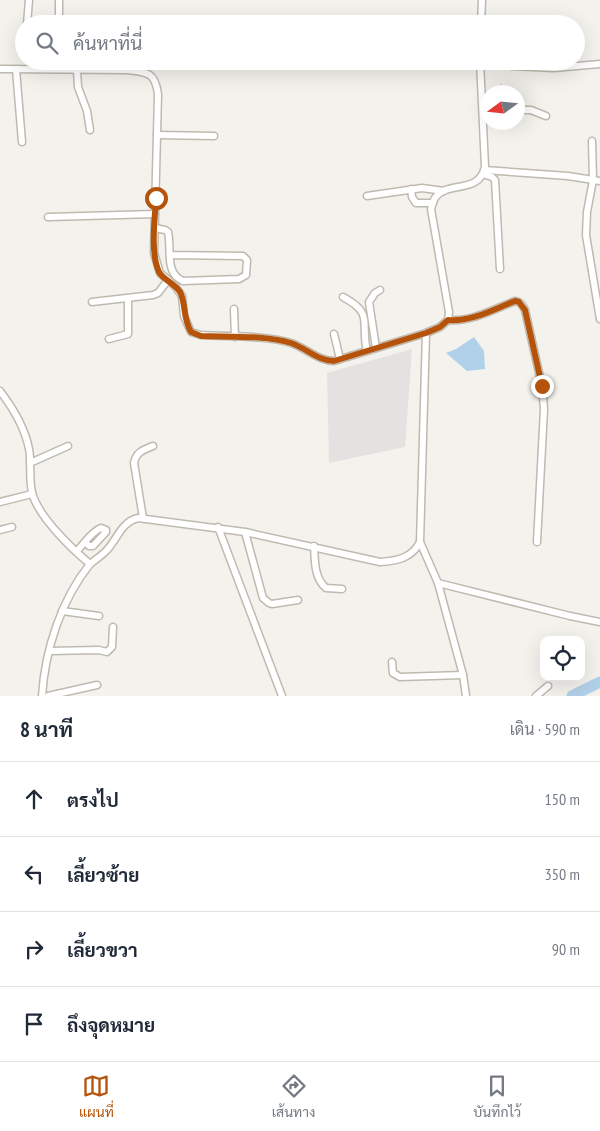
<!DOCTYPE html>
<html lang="th">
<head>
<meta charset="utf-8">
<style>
  body { margin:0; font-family:"PT Sans Narrow",Sarabun,sans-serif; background:#f2f2f3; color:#1f2937 }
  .controls { position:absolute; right:15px; bottom:15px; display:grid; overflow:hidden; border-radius:10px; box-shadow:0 5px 20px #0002 }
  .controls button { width:45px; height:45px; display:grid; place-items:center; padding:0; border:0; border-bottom:1px solid #e0e1e3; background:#fff; color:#1f2937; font:25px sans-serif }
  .compass { position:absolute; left:480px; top:85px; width:45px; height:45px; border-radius:50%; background:#fff; box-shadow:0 5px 20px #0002; rotate:255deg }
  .stop { position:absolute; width:15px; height:15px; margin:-11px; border:4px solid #b45309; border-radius:50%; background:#fff }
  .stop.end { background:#b45309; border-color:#fff; box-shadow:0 1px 5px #0008 }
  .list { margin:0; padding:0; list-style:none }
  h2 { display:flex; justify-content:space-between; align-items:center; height:65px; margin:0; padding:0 20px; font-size:21px }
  h2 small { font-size:16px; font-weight:400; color:#747a83 }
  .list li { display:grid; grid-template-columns:32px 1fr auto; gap:15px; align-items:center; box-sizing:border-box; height:75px; padding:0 20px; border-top:1px solid #e0e1e3 }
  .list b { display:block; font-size:19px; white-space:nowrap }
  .list em { font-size:16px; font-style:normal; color:#747a83 }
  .icon { flex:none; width:28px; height:28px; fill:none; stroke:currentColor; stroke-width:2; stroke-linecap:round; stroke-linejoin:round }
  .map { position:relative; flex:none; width:600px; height:696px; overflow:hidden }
  .search { position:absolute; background:#fff; box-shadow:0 5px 20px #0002; left:15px; right:15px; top:15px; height:55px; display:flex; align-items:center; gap:12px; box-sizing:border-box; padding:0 18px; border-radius:28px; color:#747a83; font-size:19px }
  .sheet { height:365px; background:#fff }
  nav { display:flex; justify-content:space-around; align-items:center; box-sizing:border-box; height:70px; border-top:1px solid #e0e1e3; background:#fff; font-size:14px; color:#747a83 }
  nav a { display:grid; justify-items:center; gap:2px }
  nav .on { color:#b45309 }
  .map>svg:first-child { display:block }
</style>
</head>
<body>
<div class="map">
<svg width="600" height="696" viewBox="0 0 600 696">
  <rect width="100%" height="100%" fill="#f4f2ed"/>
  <path fill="#e4e2e0" d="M412 349 405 447 329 463 327 373Z"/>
  <path fill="#b1d0e9" d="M474 337 484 351 485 369 467 371 446 353 456 349Z"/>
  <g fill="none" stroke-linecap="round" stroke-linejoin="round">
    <path stroke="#b1d0e9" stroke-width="11" d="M572 696 600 682"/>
    <defs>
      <g id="minor">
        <path d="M27 24 29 0"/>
        <path d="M59 24V0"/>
        <path d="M481 24 482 0"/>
        <path d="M507 61 512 66 554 68 600 64"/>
        <path d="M0 69 127 70C147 72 155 72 158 94L154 253 160 273 175 286 182 296 184 316 191 332 201 335C229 337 265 335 291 343 306 348 318 361 334 361L426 333 440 327 448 320 449 312 431 209C432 206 433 201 435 198 447 180 479 195 485 167L480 61"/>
        <path d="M16 69 22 142"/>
        <path d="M77 70 78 87 87 111 90 130"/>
        <path d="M518 110H531L546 116"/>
        <path d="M157 135 214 136"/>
        <path d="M592 141 593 180 587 212 586 235 600 319"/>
        <path d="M484 170 568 176 600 181"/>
        <path d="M483 174 492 177 495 180 500 269"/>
        <path d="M411 189 412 197 416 203H433"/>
        <path d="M367 196 422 188 444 191"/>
        <path d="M48 217 155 214"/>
        <path d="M155 228 165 230 168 232C172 249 164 273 183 281L239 279 246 275 247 260 243 256 170 255"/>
        <path d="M343 297C375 314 360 323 367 351"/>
        <path d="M92 302 153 295 158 293 168 280"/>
        <path d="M234 309 235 337"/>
        <path d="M448 320C472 322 494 309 515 301 521 302 522 305 525 310L542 386 544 409 537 542"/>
        <path d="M334 334 340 359"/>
        <path d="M109 339 128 334V299"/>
        <path d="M376 348 369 302 375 293 380 290"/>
        <path d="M0 391C13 408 25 428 29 449 32 464 28 481 33 496 41 519 71 548 90 564 61 600 45 650 42 696"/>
        <path d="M30 463 68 446"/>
        <path d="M0 502 32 494"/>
        <path d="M143 518 134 463C136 452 143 450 153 446"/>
        <path d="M218 527 282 696"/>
        <path d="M0 530 12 527"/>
        <path d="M245 532 263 598 269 603 272 604 298 600"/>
        <path d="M420 542 438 583 463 675 466 696"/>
        <path d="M314 546C315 561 314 578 326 588L342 589"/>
        <path d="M77 551C84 544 91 532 101 528L106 530V532L93 546H89L85 542"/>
        <path d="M90 564C95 560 101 556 106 551 117 540 121 522 138 518L245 532 380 562C397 561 412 558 420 542L426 333"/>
        <path d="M438 583 570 616 600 622"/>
        <path d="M62 611 99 616"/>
        <path d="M50 651 99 650 107 652 112 647 113 627"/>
        <path d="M392 662 393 673 400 677 463 675"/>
        <path d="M48 696 97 685"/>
        <path d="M536 696 548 686"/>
      </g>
    </defs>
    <use href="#minor" stroke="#bfbab0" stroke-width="9"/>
    <path stroke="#bfb6a3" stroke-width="1" stroke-dasharray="2.5 2.5" stroke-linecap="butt" d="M501 84 506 92"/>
    <use href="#minor" stroke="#fff" stroke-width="6"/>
  </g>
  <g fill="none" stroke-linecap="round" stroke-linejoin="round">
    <path stroke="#b45309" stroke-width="6" d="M156 198C155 218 150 253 159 272 164 281 177 284 181 294 186 307 183 318 191 332L201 336C229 337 265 335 291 343 306 348 318 361 334 361L426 333 440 327 448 320C472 322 494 309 515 301L519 302 525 310 542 386"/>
  </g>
</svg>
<div class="controls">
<button><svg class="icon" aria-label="locate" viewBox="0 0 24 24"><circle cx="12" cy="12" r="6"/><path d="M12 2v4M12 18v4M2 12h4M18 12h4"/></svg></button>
</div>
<svg class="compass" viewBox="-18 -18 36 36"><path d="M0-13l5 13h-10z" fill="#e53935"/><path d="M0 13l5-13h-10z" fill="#747a83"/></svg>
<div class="stop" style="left:156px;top:198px"></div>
<div class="stop end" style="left:542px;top:386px"></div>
<div class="search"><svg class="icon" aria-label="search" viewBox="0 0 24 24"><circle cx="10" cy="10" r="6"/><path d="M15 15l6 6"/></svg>ค้นหาที่นี่</div>
</div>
<section class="sheet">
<h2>8 นาที<small>เดิน · 590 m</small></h2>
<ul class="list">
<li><svg class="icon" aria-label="ahead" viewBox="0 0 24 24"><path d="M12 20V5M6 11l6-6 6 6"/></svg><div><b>ตรงไป</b></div><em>150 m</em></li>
<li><svg class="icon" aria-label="left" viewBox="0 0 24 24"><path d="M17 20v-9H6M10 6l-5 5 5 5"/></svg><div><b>เลี้ยวซ้าย</b></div><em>350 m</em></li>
<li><svg class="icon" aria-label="right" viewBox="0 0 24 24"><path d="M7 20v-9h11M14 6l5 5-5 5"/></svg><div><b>เลี้ยวขวา</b></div><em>90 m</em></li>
<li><svg class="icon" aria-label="arrive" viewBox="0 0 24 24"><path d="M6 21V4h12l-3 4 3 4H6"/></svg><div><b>ถึงจุดหมาย</b></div></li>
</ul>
</section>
<nav>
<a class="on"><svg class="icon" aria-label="map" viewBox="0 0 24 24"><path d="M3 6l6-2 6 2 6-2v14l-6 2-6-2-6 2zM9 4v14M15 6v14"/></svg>แผนที่</a>
<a><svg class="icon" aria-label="directions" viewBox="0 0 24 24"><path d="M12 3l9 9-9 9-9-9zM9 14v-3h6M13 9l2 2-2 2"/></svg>เส้นทาง</a>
<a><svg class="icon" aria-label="saved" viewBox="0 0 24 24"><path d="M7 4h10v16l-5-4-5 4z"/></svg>บันทึกไว้</a>
</nav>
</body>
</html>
